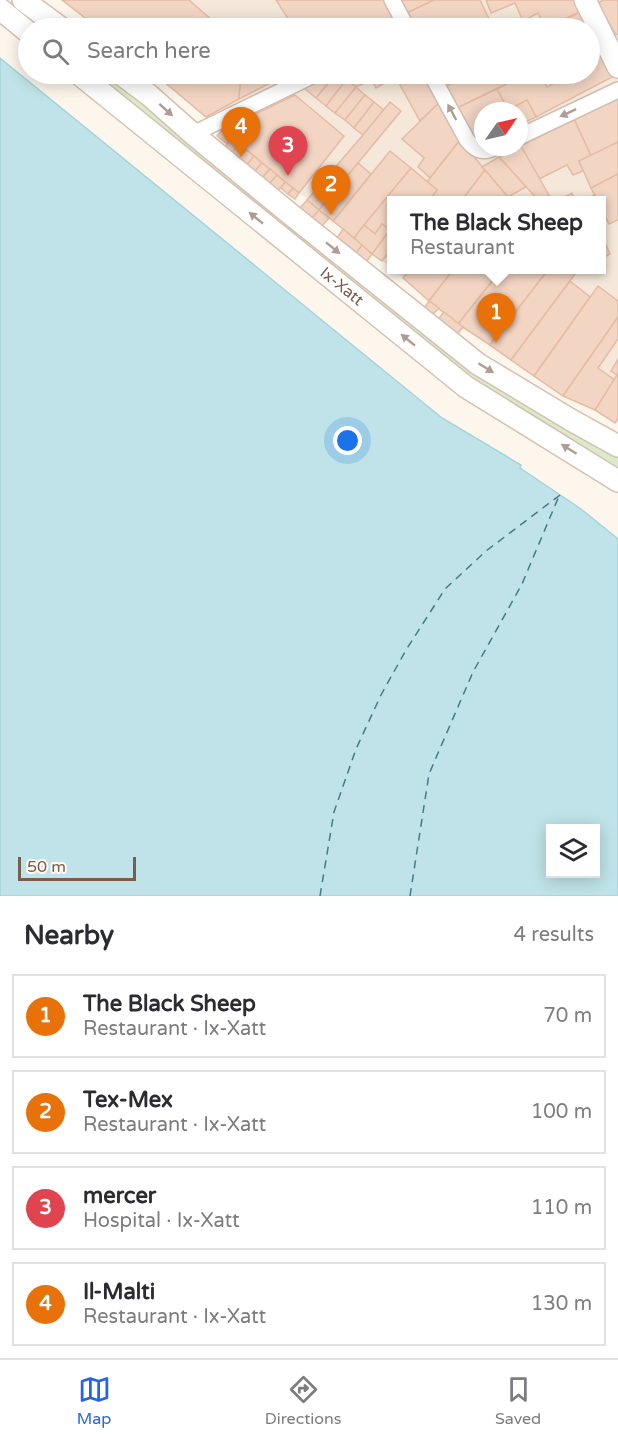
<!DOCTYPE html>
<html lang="en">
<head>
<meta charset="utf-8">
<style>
  body { margin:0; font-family:"Varela Round",sans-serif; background:#f7f7f7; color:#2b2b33 }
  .controls { position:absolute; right:18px; bottom:18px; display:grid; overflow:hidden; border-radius:0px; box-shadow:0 3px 15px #0003 }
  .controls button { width:54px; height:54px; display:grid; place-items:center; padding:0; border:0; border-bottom:2px solid #e1e1e2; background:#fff; color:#2b2b33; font:30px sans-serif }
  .compass { position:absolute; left:474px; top:102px; width:54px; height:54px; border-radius:50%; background:#fff; box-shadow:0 3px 15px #0003; rotate:56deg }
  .scale { position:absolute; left:18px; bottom:15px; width:118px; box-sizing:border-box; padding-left:6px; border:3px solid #7a5c4d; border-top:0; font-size:16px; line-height:21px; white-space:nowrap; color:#7a5c4d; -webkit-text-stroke:4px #fffaf3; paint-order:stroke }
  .you { position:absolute; left:348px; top:441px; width:21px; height:21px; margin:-15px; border:4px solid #fff; border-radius:50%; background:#1a73e8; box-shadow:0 0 0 9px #1a73e833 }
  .badge { display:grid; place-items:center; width:39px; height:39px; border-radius:50%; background:#2563eb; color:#fff; font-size:20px; font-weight:700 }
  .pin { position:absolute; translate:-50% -50px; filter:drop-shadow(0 2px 3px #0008) }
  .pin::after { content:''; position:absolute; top:32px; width:21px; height:18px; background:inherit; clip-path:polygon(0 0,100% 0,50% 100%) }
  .popup { position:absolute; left:387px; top:196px; width:219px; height:78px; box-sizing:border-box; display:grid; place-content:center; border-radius:0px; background:#fff; filter:drop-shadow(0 2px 4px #0005); font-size:20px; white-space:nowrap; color:#7c7c81 }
  .popup b { font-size:22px; color:#2b2b33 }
  .popup::after { content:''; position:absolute; left:50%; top:100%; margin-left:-12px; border:12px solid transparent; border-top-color:#fff }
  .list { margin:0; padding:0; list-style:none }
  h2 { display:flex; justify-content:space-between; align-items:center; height:78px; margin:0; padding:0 24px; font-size:26px }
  h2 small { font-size:20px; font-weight:400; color:#7c7c81 }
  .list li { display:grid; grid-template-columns:39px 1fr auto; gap:18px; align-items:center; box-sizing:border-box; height:84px; margin:0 12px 12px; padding:0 12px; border:2px solid #e1e1e2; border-radius:0px }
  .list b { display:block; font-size:22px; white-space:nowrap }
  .list p { margin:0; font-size:20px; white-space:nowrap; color:#7c7c81 }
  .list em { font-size:20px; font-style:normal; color:#7c7c81 }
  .icon { flex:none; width:33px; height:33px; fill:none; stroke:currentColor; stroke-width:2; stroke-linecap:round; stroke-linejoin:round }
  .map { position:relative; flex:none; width:618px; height:896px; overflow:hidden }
  .search { position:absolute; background:#fff; box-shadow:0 3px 15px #0003; left:18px; right:18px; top:18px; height:66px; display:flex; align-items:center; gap:15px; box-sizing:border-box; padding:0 21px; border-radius:33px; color:#7c7c81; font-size:22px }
  .sheet { height:462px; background:#fff }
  nav { display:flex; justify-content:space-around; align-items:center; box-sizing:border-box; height:84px; border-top:2px solid #e1e1e2; background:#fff; font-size:16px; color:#7c7c81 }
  nav a { display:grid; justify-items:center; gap:3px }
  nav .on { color:#2563eb }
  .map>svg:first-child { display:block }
</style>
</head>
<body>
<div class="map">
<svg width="618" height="896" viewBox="0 0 618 896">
  <rect width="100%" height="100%" fill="#fdf6ec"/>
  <path fill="#f5e8da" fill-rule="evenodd" d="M62 0H618V424L595 410 563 396 534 376 458 324 393 270H601V200H391V268L155 74H590V28H98ZM483 111H519V147H483Z"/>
  <g fill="#d8ecc9">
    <path d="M97 74H105L278 216 276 220Z"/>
    <path d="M289 226 367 286 419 330 485 380 618 456V467L482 384 456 365 287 228Z"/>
  </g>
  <path fill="#bfe3e8" stroke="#a5d3da" stroke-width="1.5" fill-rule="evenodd" d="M0 58 442 418 521 465 520 468 581 509 618 539V896H0ZM550 828H596V874H550Z"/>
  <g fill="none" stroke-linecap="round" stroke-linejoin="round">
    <g stroke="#437c86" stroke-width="1.5" stroke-dasharray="8 6" stroke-linecap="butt">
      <path d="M320 896 334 812 356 749 381 695 406 650 445 589 486 551 560 495"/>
      <path d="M410 896 429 774 473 672 522 584 559 496"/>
    </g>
  </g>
  <g fill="#f3d5c3" stroke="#e6bba3" stroke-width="1.5">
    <path d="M62 0H189L221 28H98Z"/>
    <path d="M276 0H385L398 24 389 28H294Z"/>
    <path d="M400 0H434L407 13Z"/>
    <path d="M434 0H480L492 25 485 28H415L407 13Z"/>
    <path d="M486 0H578L584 10 545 28 538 13 523 21 515 3 491 13Z"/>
    <path d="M604 0H618V34L616 35 597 3Z"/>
    <path d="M584 10 616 75 536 117 527 100 508 110 497 89 525 74H540L547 87 561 80 557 74H590V28H547Z"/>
    <path d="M155 74H241L239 99 206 117Z"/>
    <path d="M241 74H288L239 99Z"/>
    <path d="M329 74H336L316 98 304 88Z"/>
    <path d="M336 74H338L346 80 326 106 316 98Z"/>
    <path d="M338 74H360L346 80Z"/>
    <path d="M360 74H369L372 80 356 87 346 80Z"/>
    <path d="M369 74H383L387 82 376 88Z"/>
    <path d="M383 74H394L397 78 387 82Z"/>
    <path d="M394 74H425L440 102 420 121Z"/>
    <path d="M437 74H469L445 87Z"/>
    <path d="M469 74H501L506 84 457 108 445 87Z"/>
    <path d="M346 80 356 87 335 113 326 106Z"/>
    <path d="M356 87 365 95 345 120 335 113Z"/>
    <path d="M497 89 508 110 527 100 536 117 519 125V111H483V143L480 145 457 108Z"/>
    <path d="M295 95 344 136 299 193 222 130Z"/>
    <path d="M365 95 374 102 354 128 345 120Z"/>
    <path d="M618 98V142L591 156 574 119Z"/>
    <path d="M374 102 384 110 363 135 354 128Z"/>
    <path d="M390 102 401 111 319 210 307 200 363 135Z"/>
    <path d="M440 102 460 140 430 178 418 167 424 158 402 139Z"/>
    <path d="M574 119 591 156 579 161 583 171 573 175 567 165 539 179 521 146Z"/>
    <path d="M222 130 232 138 227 144 217 136Z"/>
    <path d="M232 138 239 144 231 154 224 148Z"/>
    <path d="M460 140 485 170 462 200H430L437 190 427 182Z"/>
    <path d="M618 142V174L591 188 579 161Z"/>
    <path d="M239 144 246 150 238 159 231 154Z"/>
    <path d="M521 146 550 197 547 200H538L499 157Z"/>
    <path d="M246 150 254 156 246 166 238 159Z"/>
    <path d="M390 151 411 168 354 238 333 221Z"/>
    <path d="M254 156 262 163 254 172 246 166Z"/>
    <path d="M499 157 526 187 508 197 482 167Z"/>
    <path d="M262 163 270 169 262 178 254 172Z"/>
    <path d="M358 163 371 174 333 221 319 210Z"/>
    <path d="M411 168 437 190 430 200H391V231L382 224 375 234 364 225Z"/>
    <path d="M270 169 277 175 269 184 262 178Z"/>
    <path d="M485 170 508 197 506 200H462Z"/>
    <path d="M618 174V220L609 224 601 208V200H597L591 188Z"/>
    <path d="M277 175 285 182 278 191 269 184Z"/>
    <path d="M285 182 293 188 288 194 281 188Z"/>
    <path d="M293 188 299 193 295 199 288 194Z"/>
    <path d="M572 193 575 200H559Z"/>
    <path d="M595 195 597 200H584Z"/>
    <path d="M307 200 319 210 312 218 299 209Z"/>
    <path d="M319 210 329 218 322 226 312 218Z"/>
    <path d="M382 224 390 230 372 254 354 238 364 225 375 234Z"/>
    <path d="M343 229 362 245 354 256 335 241Z"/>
    <path d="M390 230 391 241 389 244 391 246V250L382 261 372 254Z"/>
    <path d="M601 234 610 254 601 259Z"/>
    <path d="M362 245 372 254 364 265 354 256Z"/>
    <path d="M410 270H453L429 301 403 278Z"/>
    <path d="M453 270H501L458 324 429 301Z"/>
    <path d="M501 270H548L490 345 458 324Z"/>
    <path d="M548 270H578L511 360 490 345Z"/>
    <path d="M570 281 590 297 534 376 511 360Z"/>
    <path d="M598 286 618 301V317L563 396 534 376Z"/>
    <path d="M429 301 439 308 431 316 423 310Z"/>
    <path d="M444 312 463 327 455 337 436 322Z"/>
    <path d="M618 317V339L598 368 615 380 595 410 563 396Z"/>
    <path d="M618 359V418L615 423 595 410 617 375 611 371Z"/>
  </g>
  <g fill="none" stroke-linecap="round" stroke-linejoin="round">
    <defs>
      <g id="street">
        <path d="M392 0 407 28"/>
        <path d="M431 74 467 140C477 152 483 153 497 147"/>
        <path d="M193 134 316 74"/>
        <path d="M519 137 618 90"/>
      </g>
      <g id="secondary">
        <path d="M23 0 61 28"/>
        <path d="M585 0 618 67"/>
        <path d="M0 9 28 32"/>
        <path id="s1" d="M79 74 466 387 618 481"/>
        <path d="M121 74 149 95 193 134 289 213 478 364 571 420 618 446"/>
      </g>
    </defs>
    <use href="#street" stroke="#d1beb0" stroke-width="18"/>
    <use href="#secondary" stroke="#d6c0b0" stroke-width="24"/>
    <use href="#street" stroke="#fff" stroke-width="15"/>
    <use href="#secondary" stroke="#fff" stroke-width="21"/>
  </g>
  <defs><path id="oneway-solid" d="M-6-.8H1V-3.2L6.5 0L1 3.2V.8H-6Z" transform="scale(1.5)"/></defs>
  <g fill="#af9d94">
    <use href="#oneway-solid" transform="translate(166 110) rotate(42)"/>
    <use href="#oneway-solid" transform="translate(452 112) rotate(-118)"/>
    <use href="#oneway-solid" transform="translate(568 113) rotate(155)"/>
    <use href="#oneway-solid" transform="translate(256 218) rotate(-141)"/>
    <use href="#oneway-solid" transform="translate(333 248) rotate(39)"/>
    <use href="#oneway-solid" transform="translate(408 340) rotate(-141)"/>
    <use href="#oneway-solid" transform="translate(486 368) rotate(32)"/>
    <use href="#oneway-solid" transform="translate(569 449) rotate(-148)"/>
  </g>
  <g text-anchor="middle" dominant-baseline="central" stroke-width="4.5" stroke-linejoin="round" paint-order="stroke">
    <g font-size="16" fill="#7a5c4d" stroke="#fffaf3">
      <text stroke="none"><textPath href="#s1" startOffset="338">Ix-Xatt</textPath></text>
    </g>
  </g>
</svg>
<div class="controls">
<button><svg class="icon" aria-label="layers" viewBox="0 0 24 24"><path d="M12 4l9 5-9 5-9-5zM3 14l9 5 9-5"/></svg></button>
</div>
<svg class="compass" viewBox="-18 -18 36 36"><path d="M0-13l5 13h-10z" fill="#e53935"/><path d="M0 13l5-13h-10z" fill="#7c7c81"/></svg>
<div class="scale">50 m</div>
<div class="you"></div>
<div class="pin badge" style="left:496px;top:343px;background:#e8710a">1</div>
<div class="popup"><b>The Black Sheep</b>Restaurant</div>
<div class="pin badge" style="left:331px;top:215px;background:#e8710a">2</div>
<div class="pin badge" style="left:288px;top:176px;background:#e0444e">3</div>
<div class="pin badge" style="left:241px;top:157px;background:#e8710a">4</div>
<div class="search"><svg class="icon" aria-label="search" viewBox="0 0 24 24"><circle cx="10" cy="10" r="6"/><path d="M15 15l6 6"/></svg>Search here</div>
</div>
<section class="sheet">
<h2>Nearby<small>4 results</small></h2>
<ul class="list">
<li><span class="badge" style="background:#e8710a">1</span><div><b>The Black Sheep</b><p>Restaurant · Ix-Xatt</p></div><em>70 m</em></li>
<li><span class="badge" style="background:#e8710a">2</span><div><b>Tex-Mex</b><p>Restaurant · Ix-Xatt</p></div><em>100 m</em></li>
<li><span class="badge" style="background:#e0444e">3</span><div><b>mercer</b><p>Hospital · Ix-Xatt</p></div><em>110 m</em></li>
<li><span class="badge" style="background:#e8710a">4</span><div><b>Il-Malti</b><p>Restaurant · Ix-Xatt</p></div><em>130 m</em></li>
</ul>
</section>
<nav>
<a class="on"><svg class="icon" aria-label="map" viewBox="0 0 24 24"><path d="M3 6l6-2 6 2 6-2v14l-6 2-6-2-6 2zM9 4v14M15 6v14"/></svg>Map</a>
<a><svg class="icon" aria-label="directions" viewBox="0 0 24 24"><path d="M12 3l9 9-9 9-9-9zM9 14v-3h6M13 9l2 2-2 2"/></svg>Directions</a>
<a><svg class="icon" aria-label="saved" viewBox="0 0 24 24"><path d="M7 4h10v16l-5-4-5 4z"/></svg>Saved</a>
</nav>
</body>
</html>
